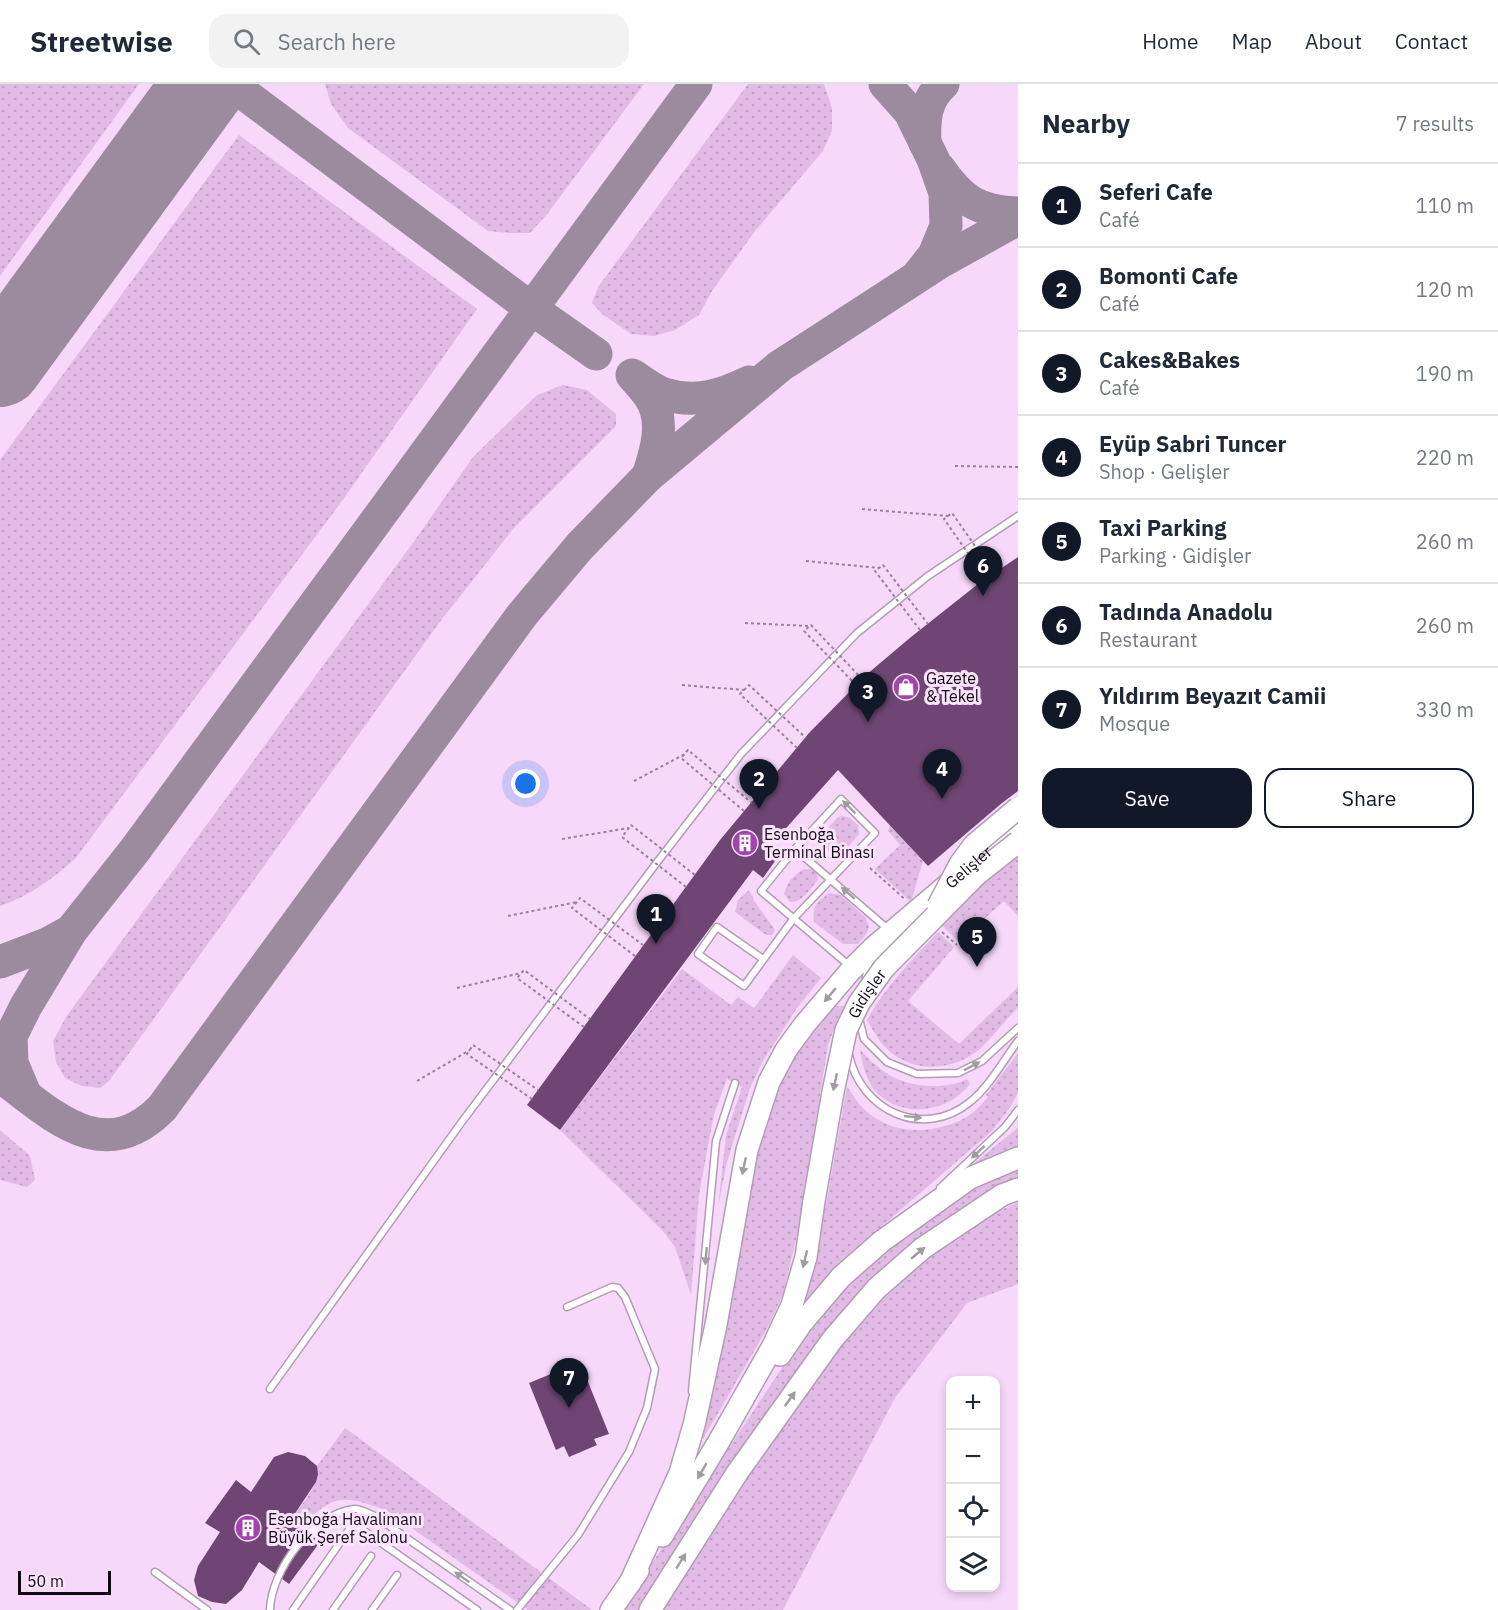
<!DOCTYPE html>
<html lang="en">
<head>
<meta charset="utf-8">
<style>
  body { margin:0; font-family:"IBM Plex Sans",sans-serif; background:#f2f2f3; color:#1f2937 }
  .controls { position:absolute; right:18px; bottom:18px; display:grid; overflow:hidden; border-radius:12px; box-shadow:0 3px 9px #0003 }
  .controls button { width:54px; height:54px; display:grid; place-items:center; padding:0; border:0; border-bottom:2px solid #e0e1e3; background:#fff; color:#1f2937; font:30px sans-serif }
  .scale { position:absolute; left:18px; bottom:15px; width:93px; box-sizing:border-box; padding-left:6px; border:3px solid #120a13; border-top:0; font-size:16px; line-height:21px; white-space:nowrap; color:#120a13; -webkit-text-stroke:4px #fce3ff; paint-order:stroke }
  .you { position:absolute; left:526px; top:700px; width:21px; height:21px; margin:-15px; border:4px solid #fff; border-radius:50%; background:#1a73e8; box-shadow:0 0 0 9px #1a73e833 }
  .badge { display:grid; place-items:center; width:39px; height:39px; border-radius:50%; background:#111827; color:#fff; font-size:20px; font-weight:700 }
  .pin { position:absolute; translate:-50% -50px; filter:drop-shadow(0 2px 3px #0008) }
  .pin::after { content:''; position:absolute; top:32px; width:21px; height:18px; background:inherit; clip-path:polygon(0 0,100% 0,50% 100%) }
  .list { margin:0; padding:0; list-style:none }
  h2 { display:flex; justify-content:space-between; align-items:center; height:78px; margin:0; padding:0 24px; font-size:26px }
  h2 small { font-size:20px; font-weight:400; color:#747a83 }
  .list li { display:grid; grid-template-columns:39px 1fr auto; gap:18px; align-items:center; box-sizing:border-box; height:84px; padding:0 24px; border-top:2px solid #e0e1e3 }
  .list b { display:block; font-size:22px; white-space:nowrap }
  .list p { margin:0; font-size:20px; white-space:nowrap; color:#747a83 }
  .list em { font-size:20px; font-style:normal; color:#747a83 }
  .actions { display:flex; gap:12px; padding:18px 24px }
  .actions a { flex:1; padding:14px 0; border:2px solid #111827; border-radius:18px; text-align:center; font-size:21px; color:#111827 }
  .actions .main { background:#111827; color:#fff }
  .icon { flex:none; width:33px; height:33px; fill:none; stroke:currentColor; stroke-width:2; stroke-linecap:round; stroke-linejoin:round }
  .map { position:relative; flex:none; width:1018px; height:1526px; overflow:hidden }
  header { display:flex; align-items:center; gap:36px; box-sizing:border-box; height:84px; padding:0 30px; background:#fff; border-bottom:2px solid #e0e1e3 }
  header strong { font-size:28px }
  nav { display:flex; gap:33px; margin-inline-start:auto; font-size:21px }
  .search { width:420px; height:54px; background:#f2f2f3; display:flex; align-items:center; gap:15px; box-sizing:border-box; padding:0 21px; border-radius:18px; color:#747a83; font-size:22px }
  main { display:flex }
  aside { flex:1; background:#fff }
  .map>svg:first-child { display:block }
</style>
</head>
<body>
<header>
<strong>Streetwise</strong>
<div class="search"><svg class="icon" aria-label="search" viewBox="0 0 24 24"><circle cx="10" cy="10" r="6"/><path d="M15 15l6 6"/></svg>Search here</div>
<nav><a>Home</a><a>Map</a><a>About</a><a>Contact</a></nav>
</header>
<main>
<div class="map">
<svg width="1018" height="1526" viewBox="0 0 1018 1526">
  <defs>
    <pattern id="grass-dots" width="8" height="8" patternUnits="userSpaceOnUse" patternTransform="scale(1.5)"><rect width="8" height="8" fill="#e1bbe5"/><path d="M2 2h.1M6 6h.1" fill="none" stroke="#c09fc4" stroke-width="1.8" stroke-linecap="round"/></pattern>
  </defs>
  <rect width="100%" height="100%" fill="#fce3ff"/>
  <path fill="#f7d8fa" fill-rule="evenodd" d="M0 0H1018V1526H0ZM950 1296H996V1504H950Z"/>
  <g fill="url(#grass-dots)">
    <path d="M0 0H139L0 192Z"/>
    <path d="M325 0H644L548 129 530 149H509L488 147 348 44 331 20Z"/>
    <path d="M748 0H824L832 24V47L823 67 755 147 712 207 699 231 675 246 654 252 631 250 602 230 592 219 598 203Z"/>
    <path d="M239 51 477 225 342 417 75 775C52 795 30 812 0 822V376Z"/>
    <path d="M563 301 587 306 616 330V342L514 444 439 539 109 997 100 1004 82 1002 65 994 56 978 53 957 66 933 415 456 473 373 537 311Z"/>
    <path d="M843 732 850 734 858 741 859 750 838 775 817 756 838 733Z"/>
    <path d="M890 741 923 777 911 818 875 785 900 761 888 747Z"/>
    <path d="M1018 767V832L1004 817 959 858 939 839Z"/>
    <path d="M804 785H812L817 789 818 796C810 805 802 819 790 818L784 810C787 798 794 791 804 785Z"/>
    <path d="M749 806 755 818 775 846 772 851H766L735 828 738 816Z"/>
    <path d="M829 809 841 811 866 834 869 843 867 849 858 860H843L814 838C812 822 817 818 829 809Z"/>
    <path d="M938 848 954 863 908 917 959 960 1018 903V923C1006 936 994 951 981 964 955 987 914 990 888 966 879 958 873 946 867 936 885 903 912 876 938 848Z"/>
    <path d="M793 871 821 894 797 924 763 977 750 1004 727 1078 718 1123 726 1051 742 1003 727 995 714 1030 699 1111 691 1211 675 1163 662 1146 560 1046 682 885 731 921 738 913 754 924Z"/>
    <path d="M831 922H846L838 934 828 961 798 1147 783 1210 768 1243 703 1355 700 1354 742 1114 769 1017 795 967Z"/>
    <path d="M860 965C882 991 904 1003 939 1002 949 1001 958 1000 967 995L970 1000C947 1030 898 1036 873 1004 865 992 862 979 860 965Z"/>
    <path d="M1018 969V1009L1009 1025 992 1047 853 1167 811 1213 789 1243 819 1126H825L847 1003C853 1010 857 1019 864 1025 890 1051 932 1051 963 1035 973 1030 981 1021 988 1013L986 1011Z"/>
    <path d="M1018 1043V1063L967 1085 1014 1047Z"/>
    <path d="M0 1046 30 1072 35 1096 27 1103 0 1096Z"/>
    <path d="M1018 1083V1099L948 1138 711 1412 640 1526H621L788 1275 848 1202 921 1139 965 1110Z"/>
    <path d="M1018 1118V1200L967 1219 895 1314 783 1526H661C690 1478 722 1432 753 1385 824 1278 897 1173 1018 1118Z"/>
    <path d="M345 1344 591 1525 590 1526H528L386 1426C342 1410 333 1410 300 1444L290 1437C301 1421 320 1402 317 1382Z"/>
  </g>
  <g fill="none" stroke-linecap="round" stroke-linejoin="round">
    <g stroke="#9c8a9e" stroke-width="33">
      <path d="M231 0 532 225 596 270"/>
      <path d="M885 0 910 28 933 75 945 109 946 142 934 171 919 190"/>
      <path d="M925 59C924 36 925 16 943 0"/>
      <path d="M939 84C961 116 978 128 1018 129"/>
      <path d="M648 392C656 368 666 337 650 313 645 305 638 298 632 291 642 297 653 306 664 310 695 320 722 311 749 298"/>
      <path d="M0 878 47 860 71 847"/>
      <path d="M0 992C51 1030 103 1084 162 1024L522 531 580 462 648 392 780 282 942 177 1018 135"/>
      <path d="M25 1010 12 979 11 952 26 922 71 847 135 766 696 0"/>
    </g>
    <path stroke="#9c8a9e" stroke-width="84" d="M0 281 205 0"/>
  </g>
  <g fill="#6f4673">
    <path d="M1018 473V707L1002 719 928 782 838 686 771 761 765 770 775 777 763 794 753 786 560 1046 527 1021 720 756 809 649 866 591 911 553 978 500Z"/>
    <path d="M580 1278 609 1350 594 1355 597 1361 569 1373 564 1362 556 1366 529 1299Z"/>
    <path d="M288 1368 305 1372 317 1382 318 1390 316 1398 290 1437 320 1458 289 1500 259 1478 242 1506 226 1520 212 1518 198 1512 194 1496 198 1482 220 1448 205 1439 236 1396 251 1408 274 1373Z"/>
  </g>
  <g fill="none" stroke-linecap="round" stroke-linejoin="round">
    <defs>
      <g id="service">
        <path d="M763 875 717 843 698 870 744 902 794 834 875 749 841 715 795 765"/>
        <path d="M851 883 761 807 795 765 889 846"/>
        <path d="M865 897 870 875"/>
        <path d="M859 934 864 955 887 978 917 990 958 989 982 977 1018 944"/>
        <path d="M849 971C861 1027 923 1056 970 1018 989 1003 1003 977 1018 957"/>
        <path d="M940 1104 1005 1043 1018 1026"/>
        <path d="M270 1305 461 1039 658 777 741 670 857 549 928 492 1018 432"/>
        <path d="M692 1307 716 1057 735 999"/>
        <path d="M353 1439 477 1526"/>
        <path d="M155 1488 207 1526"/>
        <path d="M270 1526C271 1487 312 1430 354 1425 360 1424 369 1430 375 1432L510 1526"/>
        <path d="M293 1526 362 1427"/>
        <path d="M333 1526 371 1472"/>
        <path d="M372 1526 397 1491"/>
        <path d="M517 1526 578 1451 629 1368 647 1324 655 1285 625 1213 618 1204 612 1203 567 1223"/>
      </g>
      <g id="trunk">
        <path d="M780 1271 801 1240 841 1193 882 1157 970 1094 1018 1074"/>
        <path d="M662 1452 718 1359 773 1262 792 1221 806 1173 814 1117"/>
        <path id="s1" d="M630 1499 680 1389 694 1341 716 1241 747 1066 769 998 786 966 805 940 852 885 873 864 1018 741"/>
        <path d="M611 1526 638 1487"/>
        <path d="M650 1526 737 1389 832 1256 877 1204 923 1164 1002 1111 1018 1105"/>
      </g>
    </defs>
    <use href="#service" stroke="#b39cb6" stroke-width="9"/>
    <use href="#trunk" stroke="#b39cb6" stroke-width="24"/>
    <g stroke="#948396" stroke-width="2" stroke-dasharray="3 3" stroke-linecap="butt">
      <path d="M955 382 1018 383"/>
      <path d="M862 425 948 432"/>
      <path d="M806 477 879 484"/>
      <path d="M745 539 810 542"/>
      <path d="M682 601 744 606"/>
      <path d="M634 697 685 670"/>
      <path d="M562 755 629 744"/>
      <path d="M870 784 906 816"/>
      <path d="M508 832 577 818"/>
      <path d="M942 848 957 861"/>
      <path d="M457 904 521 889"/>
      <path d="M417 997 470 966"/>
    </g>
    <use href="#service" stroke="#fff" stroke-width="6"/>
    <use href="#trunk" stroke="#fff" stroke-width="21"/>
    <defs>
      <g id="trunk-bridge">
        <path d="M938 822 960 780 974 761 1018 724"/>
        <path id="s2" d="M814 1117 833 1008 846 946 859 919 884 884 976 791 1018 758"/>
      </g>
    </defs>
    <use href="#trunk-bridge" stroke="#b39cb6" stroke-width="24" stroke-linecap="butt"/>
    <g stroke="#948396" stroke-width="2" stroke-dasharray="3 3" stroke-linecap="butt">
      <path d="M986 495 944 435 952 429 994 489"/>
      <path d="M920 546 875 487 883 481 928 540"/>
      <path d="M856 601 804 547 811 541 862 595"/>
      <path d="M797 664 740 610 749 601 806 654"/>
      <path d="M744 727 681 674 688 666 752 719"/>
      <path d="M686 803 622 753 631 741 695 791"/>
      <path d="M635 872 572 824 580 814 643 861"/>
      <path d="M584 943 517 894 524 886 590 935"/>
      <path d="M532 1015 467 970 473 961 538 1006"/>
    </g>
    <use href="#trunk-bridge" stroke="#fff" stroke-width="21"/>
  </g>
  <defs><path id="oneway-solid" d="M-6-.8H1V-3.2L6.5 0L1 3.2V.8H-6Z" transform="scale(1.5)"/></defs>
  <g fill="#a09da1">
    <use href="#oneway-solid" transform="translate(849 723) rotate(-135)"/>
    <use href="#oneway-solid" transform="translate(848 809) rotate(-139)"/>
    <use href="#oneway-solid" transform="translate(830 911) rotate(130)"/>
    <use href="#oneway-solid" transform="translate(972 982) rotate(-28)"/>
    <use href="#oneway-solid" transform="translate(835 998) rotate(102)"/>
    <use href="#oneway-solid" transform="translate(913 1033) rotate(6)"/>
    <use href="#oneway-solid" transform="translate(978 1068) rotate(137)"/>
    <use href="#oneway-solid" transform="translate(744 1082) rotate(102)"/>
    <use href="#oneway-solid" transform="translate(918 1169) rotate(-40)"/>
    <use href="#oneway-solid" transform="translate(706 1172) rotate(95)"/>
    <use href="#oneway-solid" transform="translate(805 1175) rotate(104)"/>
    <use href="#oneway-solid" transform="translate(790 1315) rotate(-54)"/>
    <use href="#oneway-solid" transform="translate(702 1387) rotate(120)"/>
    <use href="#oneway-solid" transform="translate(681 1477) rotate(-58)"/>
    <use href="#oneway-solid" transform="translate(462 1493) rotate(-145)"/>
  </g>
  <defs>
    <symbol id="shop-disc" viewBox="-11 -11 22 22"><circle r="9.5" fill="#a244ad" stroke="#fce3ff"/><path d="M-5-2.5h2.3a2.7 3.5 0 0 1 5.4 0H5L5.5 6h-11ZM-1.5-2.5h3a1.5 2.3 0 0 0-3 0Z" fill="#fff"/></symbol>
    <symbol id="building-disc" viewBox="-11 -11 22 22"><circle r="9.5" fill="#a244ad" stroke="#fce3ff"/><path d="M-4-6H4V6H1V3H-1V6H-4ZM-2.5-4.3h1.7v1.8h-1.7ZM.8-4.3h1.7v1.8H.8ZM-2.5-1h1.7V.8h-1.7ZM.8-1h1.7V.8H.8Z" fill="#fff"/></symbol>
  </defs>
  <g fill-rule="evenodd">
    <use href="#shop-disc" x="891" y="588" width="30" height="30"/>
    <use href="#building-disc" x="730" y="744" width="30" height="30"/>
    <use href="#building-disc" x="233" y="1429" width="30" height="30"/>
  </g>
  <g text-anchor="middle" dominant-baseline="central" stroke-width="6" stroke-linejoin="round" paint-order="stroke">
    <g font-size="16" fill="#120a13" stroke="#fce3ff" text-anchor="start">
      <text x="926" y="594">Gazete<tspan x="926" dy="18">&amp; Tekel</tspan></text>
      <text x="764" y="750">Esenboğa<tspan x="764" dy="18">Terminal Binası</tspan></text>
      <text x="268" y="1435">Esenboğa Havalimanı<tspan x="268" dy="18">Büyük Şeref Salonu</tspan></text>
    </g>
    <g font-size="16" fill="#120a13" stroke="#fce3ff">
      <text stroke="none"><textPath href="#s1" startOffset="818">Gelişler</textPath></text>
      <text stroke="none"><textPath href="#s2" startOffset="216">Gidişler</textPath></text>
    </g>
  </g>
</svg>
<div class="controls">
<button>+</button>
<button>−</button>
<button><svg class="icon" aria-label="locate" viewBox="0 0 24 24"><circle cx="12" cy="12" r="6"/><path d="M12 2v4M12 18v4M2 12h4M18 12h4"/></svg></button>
<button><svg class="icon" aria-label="layers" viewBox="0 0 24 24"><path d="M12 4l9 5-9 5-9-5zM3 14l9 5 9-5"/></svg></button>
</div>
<div class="scale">50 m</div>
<div class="you"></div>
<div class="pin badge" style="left:656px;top:860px">1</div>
<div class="pin badge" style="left:759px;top:725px">2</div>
<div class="pin badge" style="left:868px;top:638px">3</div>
<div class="pin badge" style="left:942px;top:715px">4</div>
<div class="pin badge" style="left:977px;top:883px">5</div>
<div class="pin badge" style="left:983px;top:512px">6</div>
<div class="pin badge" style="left:569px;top:1324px">7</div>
</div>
<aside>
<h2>Nearby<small>7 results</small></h2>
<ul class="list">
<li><span class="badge">1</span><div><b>Seferi Cafe</b><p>Café</p></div><em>110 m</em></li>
<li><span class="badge">2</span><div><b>Bomonti Cafe</b><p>Café</p></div><em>120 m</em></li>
<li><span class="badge">3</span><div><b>Cakes&amp;Bakes</b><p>Café</p></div><em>190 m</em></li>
<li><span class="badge">4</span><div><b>Eyüp Sabri Tuncer</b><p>Shop · Gelişler</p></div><em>220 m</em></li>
<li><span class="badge">5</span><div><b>Taxi Parking</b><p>Parking · Gidişler</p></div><em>260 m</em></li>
<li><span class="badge">6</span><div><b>Tadında Anadolu</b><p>Restaurant</p></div><em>260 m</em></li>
<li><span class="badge">7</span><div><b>Yıldırım Beyazıt Camii</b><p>Mosque</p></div><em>330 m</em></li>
</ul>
<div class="actions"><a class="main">Save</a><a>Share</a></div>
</aside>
</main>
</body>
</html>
